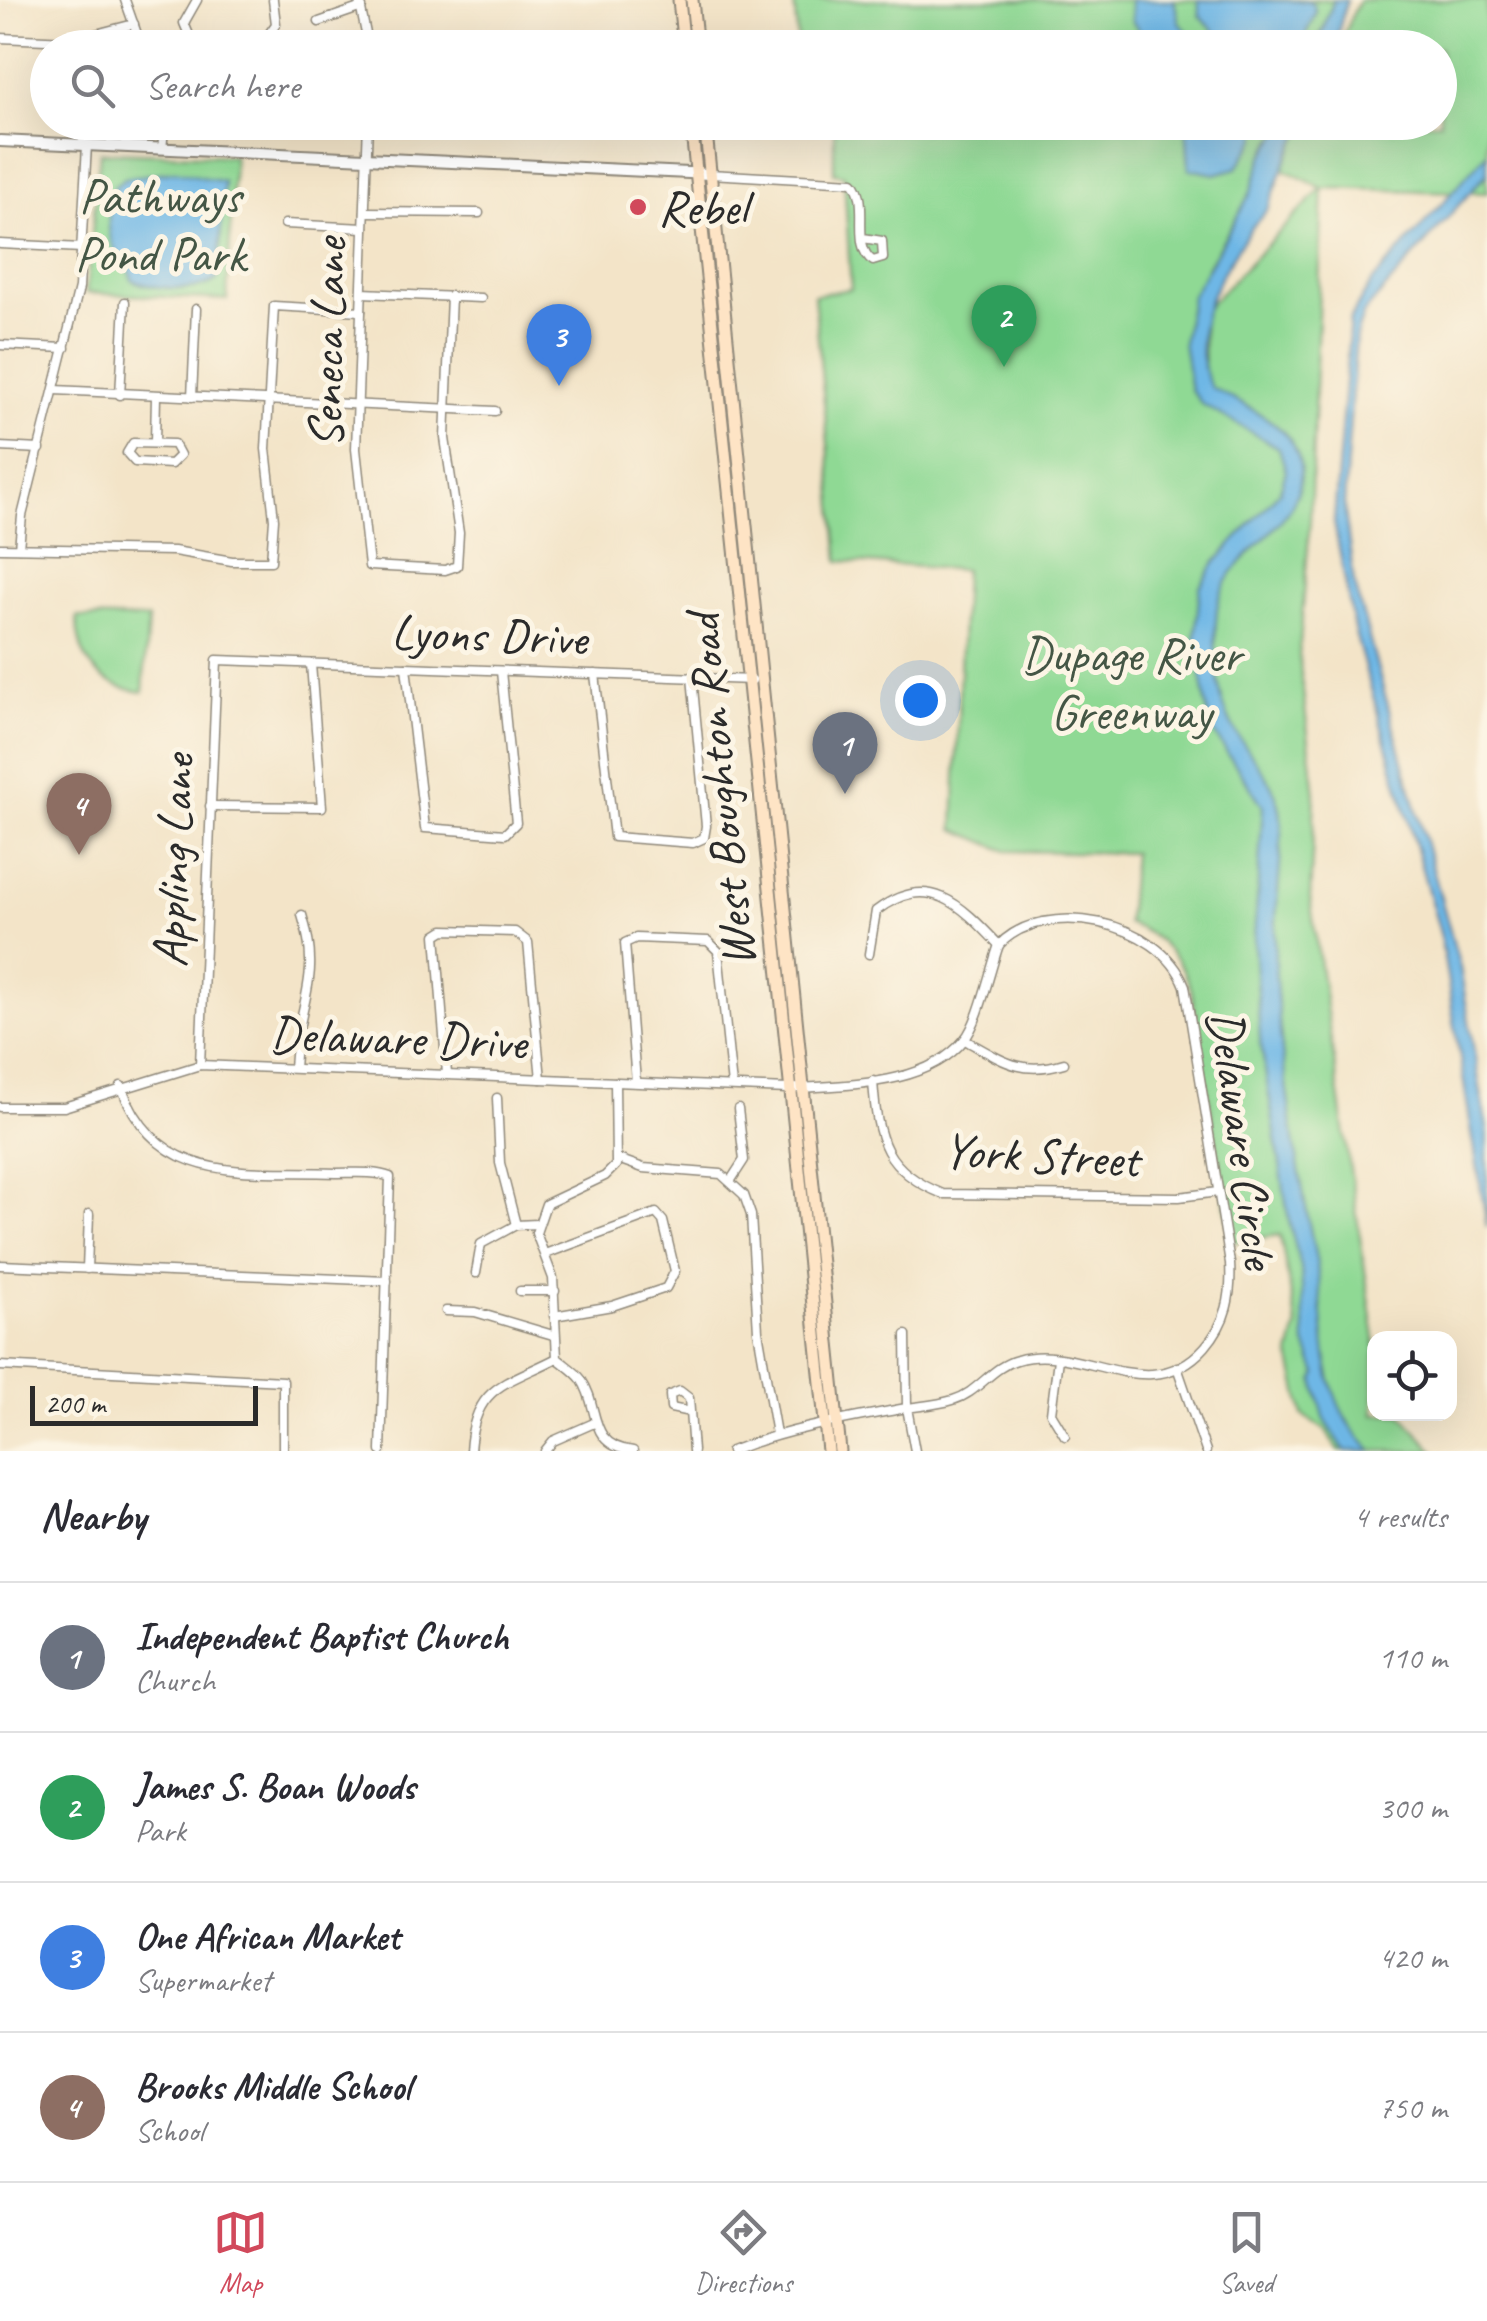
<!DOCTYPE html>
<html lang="en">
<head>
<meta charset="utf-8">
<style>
  body { margin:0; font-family:Caveat,sans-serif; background:#f7f7f7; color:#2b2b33 }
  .controls { position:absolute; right:30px; bottom:30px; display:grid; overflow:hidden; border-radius:20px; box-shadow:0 10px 40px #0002 }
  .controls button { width:90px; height:90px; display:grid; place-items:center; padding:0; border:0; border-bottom:2px solid #e1e1e2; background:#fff; color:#2b2b33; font:50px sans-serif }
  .scale { position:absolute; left:30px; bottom:25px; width:228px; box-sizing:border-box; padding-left:10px; border:5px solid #2b2b2b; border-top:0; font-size:28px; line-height:35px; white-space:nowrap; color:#2b2b2b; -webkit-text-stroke:8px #fcf5e5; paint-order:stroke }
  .you { position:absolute; left:920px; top:700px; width:35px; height:35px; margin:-25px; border:8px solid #fff; border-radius:50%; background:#1a73e8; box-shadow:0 0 0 15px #1a73e833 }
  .badge { display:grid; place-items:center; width:65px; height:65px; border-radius:50%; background:#d1495b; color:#fff; font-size:32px; font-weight:700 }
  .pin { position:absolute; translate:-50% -82px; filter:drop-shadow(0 2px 5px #0008) }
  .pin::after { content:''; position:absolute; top:52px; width:35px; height:30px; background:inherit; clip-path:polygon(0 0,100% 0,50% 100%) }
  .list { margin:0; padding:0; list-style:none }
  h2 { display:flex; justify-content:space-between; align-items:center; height:130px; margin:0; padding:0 40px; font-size:42px }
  h2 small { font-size:32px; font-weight:400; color:#7c7c81 }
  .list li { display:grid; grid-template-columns:65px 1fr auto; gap:30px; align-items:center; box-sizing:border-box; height:150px; padding:0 40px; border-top:2px solid #e1e1e2 }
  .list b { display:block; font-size:38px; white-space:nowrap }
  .list p { margin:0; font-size:32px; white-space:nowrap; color:#7c7c81 }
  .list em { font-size:32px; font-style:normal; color:#7c7c81 }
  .icon { flex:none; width:55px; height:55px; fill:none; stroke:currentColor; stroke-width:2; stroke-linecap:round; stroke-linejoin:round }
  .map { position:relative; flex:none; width:1487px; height:1451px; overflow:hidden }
  .search { position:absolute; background:#fff; box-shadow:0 10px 40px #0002; left:30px; right:30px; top:30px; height:110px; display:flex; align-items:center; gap:25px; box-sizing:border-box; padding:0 35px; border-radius:55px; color:#7c7c81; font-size:38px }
  .sheet { height:730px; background:#fff }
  nav { display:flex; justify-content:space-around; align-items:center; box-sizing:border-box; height:140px; border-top:2px solid #e1e1e2; background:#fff; font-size:28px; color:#7c7c81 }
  nav a { display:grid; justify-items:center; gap:5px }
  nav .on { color:#d1495b }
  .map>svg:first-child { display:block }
</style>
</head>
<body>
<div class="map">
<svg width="1487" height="1451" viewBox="0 0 1487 1451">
  <rect width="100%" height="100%" fill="#fcf5e5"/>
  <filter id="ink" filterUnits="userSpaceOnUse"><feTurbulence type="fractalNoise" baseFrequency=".01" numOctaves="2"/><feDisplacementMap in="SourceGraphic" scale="20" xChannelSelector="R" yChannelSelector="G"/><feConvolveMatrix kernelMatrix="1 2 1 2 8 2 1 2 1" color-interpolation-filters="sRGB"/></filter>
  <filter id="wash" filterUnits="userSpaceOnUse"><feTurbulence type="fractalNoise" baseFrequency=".0048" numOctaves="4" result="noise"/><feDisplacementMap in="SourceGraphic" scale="40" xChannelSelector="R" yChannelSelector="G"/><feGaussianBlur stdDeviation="2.25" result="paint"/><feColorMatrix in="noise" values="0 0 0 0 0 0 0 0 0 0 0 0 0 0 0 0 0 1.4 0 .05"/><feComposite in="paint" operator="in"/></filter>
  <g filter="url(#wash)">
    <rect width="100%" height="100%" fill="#f3e4c8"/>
    <g fill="#8fd994" stroke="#5d8260" stroke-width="2.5">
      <path d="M794 0H1334L1316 48 798 47Z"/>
      <path d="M1359 0H1487V193L1323 188 1310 521 1299 656 1315 794 1310 898 1375 1338 1374 1414H1401L1434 1451H1339L1325 1430 1303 1415 1290 1355 1297 1327 1280 1235 1232 1242 1192 993C1183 959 1160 935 1127 923L1133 853 1006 851 954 829 964 570 839 561 814 295 851 289 844 175 834 173V123H1286C1279 133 1269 144 1264 155 1259 166 1258 179 1252 191 1215 258 1168 308 1192 389L1204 373 1203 311 1322 188 1283 169 1304 123 1440 122V48L1338 47Z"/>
      <path d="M100 152 234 156 227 300 86 293Z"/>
      <path d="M77 617 148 619 143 692C100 687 77 661 77 617Z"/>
    </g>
    <g fill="#6eb7e6" stroke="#4c7188" stroke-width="2.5">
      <path d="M1130 0H1174L1179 22 1200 47H1152L1132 21Z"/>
      <path d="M1198 0 1305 1 1312 3 1316 11 1300 47H1229L1200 16Z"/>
      <path d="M1334 0H1347L1334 47H1316Z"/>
      <path d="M1259 123 1257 138 1237 168 1215 174 1189 169 1186 123Z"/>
      <path d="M1286 123H1308C1288 150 1281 175 1269 206 1264 216 1255 222 1250 230 1218 277 1183 330 1211 387 1240 405 1287 420 1298 456 1318 523 1224 548 1217 609 1213 645 1215 695 1233 727 1249 757 1280 784 1281 819 1283 864 1274 909 1275 955 1278 1054 1295 1156 1315 1254 1324 1298 1320 1344 1333 1388 1340 1414 1354 1432 1372 1451H1345L1325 1420 1314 1380 1317 1374 1305 1342 1301 1267 1289 1221 1260 1038 1254 942 1263 806 1210 727 1195 641 1200 587 1215 563 1280 491 1286 471 1279 448 1202 404 1191 390 1183 343 1191 297 1250 194 1263 156Z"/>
      <path d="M1487 153V173L1364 313 1356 336 1344 504 1354 583 1460 967 1487 1129V1227L1440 933 1354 629 1334 522 1350 319 1371 283Z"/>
      <path d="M175 171 224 182 218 278C202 294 152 289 132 280 129 264 119 259 113 245 106 228 109 205 114 187L125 178Z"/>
    </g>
  </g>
  <g filter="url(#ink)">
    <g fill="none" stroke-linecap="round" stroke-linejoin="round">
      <defs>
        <g id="minor">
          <path d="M125 0 142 48"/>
          <path d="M359 0 369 48"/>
          <path d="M319 22 362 7"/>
          <path d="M0 38 69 41 134 24"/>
          <path d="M192 42 184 23 197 0"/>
          <path d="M259 48 276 24 273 0"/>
          <path d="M368 122 356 449 369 566 445 570 457 566 459 533 445 438 451 296"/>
          <path d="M162 148 165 122"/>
          <path d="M710 174 853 182C871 202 850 246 873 261L883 258 882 241 863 238"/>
          <path d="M365 212 479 213"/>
          <path d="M285 224 364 228"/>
          <path d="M0 244 82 248"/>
          <path d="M362 293 481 298"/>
          <path d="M0 345 65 348"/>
          <path d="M55 390 495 411"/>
          <path d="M120 395 125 302"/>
          <path d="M192 397 196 309"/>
          <path d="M155 442 156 396"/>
          <path d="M133 443 174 444 180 455 171 464 135 462 127 453Z"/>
          <path d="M0 447 40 449"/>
          <path d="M0 548 174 551 232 561H271L274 519 266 449 274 306 361 311"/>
          <path d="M19 548 22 516 79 288 87 145"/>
          <path d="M406 667 425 828 505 834 516 823 501 671"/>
          <path d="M595 674 614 837 693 843 704 838 706 826 692 677"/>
          <path d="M210 806 322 807 311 664"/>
          <path d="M965 1040C1003 1061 1021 1076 1064 1063"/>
          <path d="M200 1065 217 660 752 680"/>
          <path d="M294 1068C297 1004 323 980 302 915"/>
          <path d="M447 1074 436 935 444 930 515 932 528 942 541 1079"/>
          <path d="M873 1081C877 1140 885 1171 943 1194L1179 1197 1218 1192"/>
          <path d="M615 1082 616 1165 605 1176 546 1204 536 1233 553 1278 557 1358C565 1365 575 1371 581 1379 601 1408 586 1445 633 1451"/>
          <path d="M636 1082 625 943 636 938 708 941 718 951 732 1086"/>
          <path d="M121 1086C159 1188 246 1169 336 1173 354 1173 374 1171 390 1177L381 1451"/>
          <path d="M497 1098 500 1163 516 1225"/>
          <path d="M0 1107H64L200 1065 788 1089C843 1084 925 1088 964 1040 979 1023 990 969 999 945"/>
          <path d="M618 1159 643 1168 721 1174 744 1195 751 1215 758 1331 776 1434"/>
          <path d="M731 1180 744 1160 738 1109"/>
          <path d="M545 1254 656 1213 663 1221 675 1271 666 1288 612 1306 554 1316"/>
          <path d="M0 1265 387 1281"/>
          <path d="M87 1269 89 1214"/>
          <path d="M476 1273 481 1244 516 1225 537 1224"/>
          <path d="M520 1291H555"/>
          <path d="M446 1311 475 1312 553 1335"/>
          <path d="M906 1335 907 1408 915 1451"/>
          <path d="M1058 1359 1051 1413 1065 1436"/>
          <path d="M0 1366 283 1381V1451"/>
          <path d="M1177 1367 1206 1451"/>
          <path d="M690 1412 671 1408 670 1395 680 1391 689 1398 693 1451"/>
          <path d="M470 1451C474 1385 505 1385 557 1358"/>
          <path d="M545 1451 553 1441 594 1423"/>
          <path d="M731 1451C787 1429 842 1420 901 1409 918 1406 937 1405 953 1400 978 1393 991 1367 1017 1360 1081 1341 1149 1410 1205 1347 1227 1322 1232 1296 1230 1263L1185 986C1160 920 1044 897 999 945 960 904 929 871 876 911L869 954"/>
        </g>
        <path id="tertiary" d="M0 141 710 174"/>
        <g id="secondary">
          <path d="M679 0 684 48"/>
          <path d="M692 0 697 48"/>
          <path d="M691 122 828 1451"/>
          <path d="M705 122 840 1451"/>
        </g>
      </defs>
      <use href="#minor" stroke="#8f887a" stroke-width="11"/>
      <use href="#tertiary" stroke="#8f887a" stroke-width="14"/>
      <use href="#secondary" stroke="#8f887a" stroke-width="15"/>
      <use href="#minor" stroke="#fff" stroke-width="8"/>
      <use href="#tertiary" stroke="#fff" stroke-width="10"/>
      <use href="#secondary" stroke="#fee4c5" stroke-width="11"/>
    </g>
  </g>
  <circle fill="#d1495b" stroke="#fcf5e5" stroke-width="4" cx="638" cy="207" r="10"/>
  <g text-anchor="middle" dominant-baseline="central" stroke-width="10" stroke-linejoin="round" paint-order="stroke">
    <g font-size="50" fill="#445645" stroke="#fcf5e5">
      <text x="160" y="196">Pathways<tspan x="160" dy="58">Pond Park</tspan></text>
      <text x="1131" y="654">Dupage River<tspan x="1131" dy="58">Greenway</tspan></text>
    </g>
    <g font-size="50" fill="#2b2b2b" stroke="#fcf5e5" text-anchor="start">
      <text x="658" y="207">Rebel</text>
    </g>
    <g font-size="50" fill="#2b2b2b" stroke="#fcf5e5">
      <text transform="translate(327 343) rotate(-89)">Seneca Lane</text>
      <text transform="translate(489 635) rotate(2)">Lyons Drive</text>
      <text transform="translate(720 791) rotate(-96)">West Boughton Road</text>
      <text transform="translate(173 861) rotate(-88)">Appling Lane</text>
      <text transform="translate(398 1038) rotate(2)">Delaware Drive</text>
      <text transform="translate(1243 1139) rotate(82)">Delaware Circle</text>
      <text transform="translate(1041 1155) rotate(3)">York Street</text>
    </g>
  </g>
</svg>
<div class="controls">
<button><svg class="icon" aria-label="locate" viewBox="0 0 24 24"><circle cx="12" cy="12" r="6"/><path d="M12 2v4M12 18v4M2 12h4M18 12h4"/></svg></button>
</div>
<div class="scale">200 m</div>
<div class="you"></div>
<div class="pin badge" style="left:845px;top:794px;background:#6b7280">1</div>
<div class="pin badge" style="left:1004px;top:367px;background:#2e9e5b">2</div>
<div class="pin badge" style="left:559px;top:386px;background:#3f7fe0">3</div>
<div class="pin badge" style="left:79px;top:855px;background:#8d6e63">4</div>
<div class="search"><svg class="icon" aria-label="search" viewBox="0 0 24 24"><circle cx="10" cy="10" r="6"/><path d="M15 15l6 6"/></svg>Search here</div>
</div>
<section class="sheet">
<h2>Nearby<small>4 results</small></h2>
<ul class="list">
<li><span class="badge" style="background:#6b7280">1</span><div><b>Independent Baptist Church</b><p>Church</p></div><em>110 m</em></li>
<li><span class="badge" style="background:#2e9e5b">2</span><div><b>James S. Boan Woods</b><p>Park</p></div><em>300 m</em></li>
<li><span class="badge" style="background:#3f7fe0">3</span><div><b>One African Market</b><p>Supermarket</p></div><em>420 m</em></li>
<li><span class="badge" style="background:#8d6e63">4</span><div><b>Brooks Middle School</b><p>School</p></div><em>750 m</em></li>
</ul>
</section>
<nav>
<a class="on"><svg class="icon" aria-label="map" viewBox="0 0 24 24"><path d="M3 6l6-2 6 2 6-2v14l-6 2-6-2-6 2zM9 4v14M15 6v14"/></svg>Map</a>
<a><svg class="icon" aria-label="directions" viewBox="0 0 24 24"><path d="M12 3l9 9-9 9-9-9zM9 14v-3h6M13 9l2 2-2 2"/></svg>Directions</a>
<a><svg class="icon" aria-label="saved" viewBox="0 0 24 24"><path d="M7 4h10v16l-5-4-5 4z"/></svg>Saved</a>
</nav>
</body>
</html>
